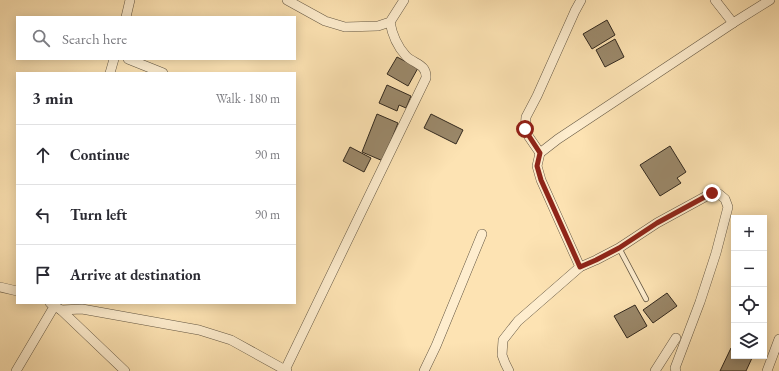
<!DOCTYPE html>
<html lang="en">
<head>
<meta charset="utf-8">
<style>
  body { margin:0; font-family:"EB Garamond",serif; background:#f2f2f3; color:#2b2b33 }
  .controls { position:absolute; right:12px; bottom:12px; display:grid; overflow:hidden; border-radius:0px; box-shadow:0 2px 10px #0003 }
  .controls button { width:36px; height:36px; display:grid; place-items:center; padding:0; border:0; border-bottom:1px solid #e1e1e2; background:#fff; color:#2b2b33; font:20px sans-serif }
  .stop { position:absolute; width:12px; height:12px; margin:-9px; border:3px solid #8f2418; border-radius:50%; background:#fff }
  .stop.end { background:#8f2418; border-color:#fff; box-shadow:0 1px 4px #0008 }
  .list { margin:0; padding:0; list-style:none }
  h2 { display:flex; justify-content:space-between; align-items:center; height:52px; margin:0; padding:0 16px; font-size:17px }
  h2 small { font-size:13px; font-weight:400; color:#7c7c81 }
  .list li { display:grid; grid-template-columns:26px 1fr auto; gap:12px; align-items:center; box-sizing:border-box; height:60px; padding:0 16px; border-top:1px solid #e1e1e2 }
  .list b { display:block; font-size:15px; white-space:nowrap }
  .list em { font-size:13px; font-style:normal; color:#7c7c81 }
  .icon { flex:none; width:22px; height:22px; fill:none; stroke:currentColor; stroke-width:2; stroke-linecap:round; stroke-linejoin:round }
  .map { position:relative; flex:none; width:779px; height:371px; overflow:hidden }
  .search { position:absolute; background:#fff; box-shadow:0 2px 10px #0003; left:16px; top:16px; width:280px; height:44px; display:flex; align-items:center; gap:10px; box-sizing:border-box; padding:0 14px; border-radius:0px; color:#7c7c81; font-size:15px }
  .panel { position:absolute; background:#fff; box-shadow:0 2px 10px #0003; left:16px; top:72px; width:280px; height:232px; border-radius:0px }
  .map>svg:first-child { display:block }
</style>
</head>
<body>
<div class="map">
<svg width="779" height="371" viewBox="0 0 779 371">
  <rect width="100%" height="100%" fill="#fde3b3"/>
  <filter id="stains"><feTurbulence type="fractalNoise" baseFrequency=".005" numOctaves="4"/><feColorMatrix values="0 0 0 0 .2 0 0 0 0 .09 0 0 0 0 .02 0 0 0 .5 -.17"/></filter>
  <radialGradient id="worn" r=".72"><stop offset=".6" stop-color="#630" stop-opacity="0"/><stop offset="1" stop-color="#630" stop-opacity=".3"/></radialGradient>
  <g fill="#9b896b" stroke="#31281e">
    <path d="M607 20 615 35 592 49 583 34Z"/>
    <path d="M615 39 624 57 605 67 596 50Z"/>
    <path d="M397 57 418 68 408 86 387 74Z"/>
    <path d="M387 85 411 96 406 108 399 105 397 111 379 103Z"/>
    <path d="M377 114 398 123 383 161 362 152Z"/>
    <path d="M431 114 463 130 456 144 424 128Z"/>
    <path d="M670 146 686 172 677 178 681 183 660 196 640 165Z"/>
    <path d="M350 147 371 158 364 172 343 161Z"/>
    <path d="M667 293 677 306 653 323 643 310Z"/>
    <path d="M635 305 647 326 627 338 614 316Z"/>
    <path d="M731 348 734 349V356H749L752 358 746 371H720Z"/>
  </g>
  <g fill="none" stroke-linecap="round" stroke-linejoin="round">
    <defs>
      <path id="service" d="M619 248 646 299"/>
      <g id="minor">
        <path d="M287 0 325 21 345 27 378 26 390 22 404 0"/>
        <path d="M715 0 733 23"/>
        <path d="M126 17 130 0"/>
        <path d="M128 59 163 73"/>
        <path d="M110 73 114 59"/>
        <path d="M540 153 529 137 525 129 526 117 537 96 575 11 581 0"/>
        <path d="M580 267 541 180 537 166 540 153 558 139 733 23 770 0"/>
        <path d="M0 287 17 291"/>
        <path d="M50 303 61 310 125 371"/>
        <path d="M61 310 82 309 199 330 231 340 287 371"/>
        <path d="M285 370 426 78C427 64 414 64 406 56 397 46 392 34 390 22"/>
        <path d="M16 371 55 305"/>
        <path d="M424 371 436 346 482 234"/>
        <path d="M509 371 505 363 502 355 503 340 518 321 580 267 596 260 619 248 657 223 712 193 719 194 725 199 728 207 716 253 700 302 675 368 676 371"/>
        <path d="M655 371 676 338"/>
        <path d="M767 371 779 339"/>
      </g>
    </defs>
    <use href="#service" stroke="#645743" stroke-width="6"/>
    <use href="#minor" stroke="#645743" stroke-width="10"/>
    <use href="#service" stroke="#feedce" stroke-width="4.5"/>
    <use href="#minor" stroke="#feedce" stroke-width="9"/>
  </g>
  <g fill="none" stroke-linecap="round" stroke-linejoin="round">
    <path stroke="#8f2418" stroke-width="5" d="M525 129 529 136 540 153 537 166 541 180 580 267 596 260 619 248 657 223 712 193"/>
  </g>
  <rect width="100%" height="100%" filter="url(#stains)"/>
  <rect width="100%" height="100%" fill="url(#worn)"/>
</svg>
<div class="controls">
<button>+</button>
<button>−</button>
<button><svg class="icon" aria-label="locate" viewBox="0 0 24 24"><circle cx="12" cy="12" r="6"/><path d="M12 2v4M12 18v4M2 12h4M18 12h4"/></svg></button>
<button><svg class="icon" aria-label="layers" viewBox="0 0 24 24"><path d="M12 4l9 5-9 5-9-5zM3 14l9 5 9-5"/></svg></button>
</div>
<div class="stop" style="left:525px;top:129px"></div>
<div class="stop end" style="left:712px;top:193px"></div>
<div class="search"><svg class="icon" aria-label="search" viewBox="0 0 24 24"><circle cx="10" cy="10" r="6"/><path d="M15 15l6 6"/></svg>Search here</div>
<section class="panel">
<h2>3 min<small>Walk · 180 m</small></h2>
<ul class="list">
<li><svg class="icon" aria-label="ahead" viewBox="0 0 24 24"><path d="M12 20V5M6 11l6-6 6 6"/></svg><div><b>Continue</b></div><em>90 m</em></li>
<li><svg class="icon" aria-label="left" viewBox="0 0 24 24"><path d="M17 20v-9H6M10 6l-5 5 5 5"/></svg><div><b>Turn left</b></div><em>90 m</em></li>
<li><svg class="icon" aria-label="arrive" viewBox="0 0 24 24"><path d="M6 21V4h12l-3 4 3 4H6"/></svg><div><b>Arrive at destination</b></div></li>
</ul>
</section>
</div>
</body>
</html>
